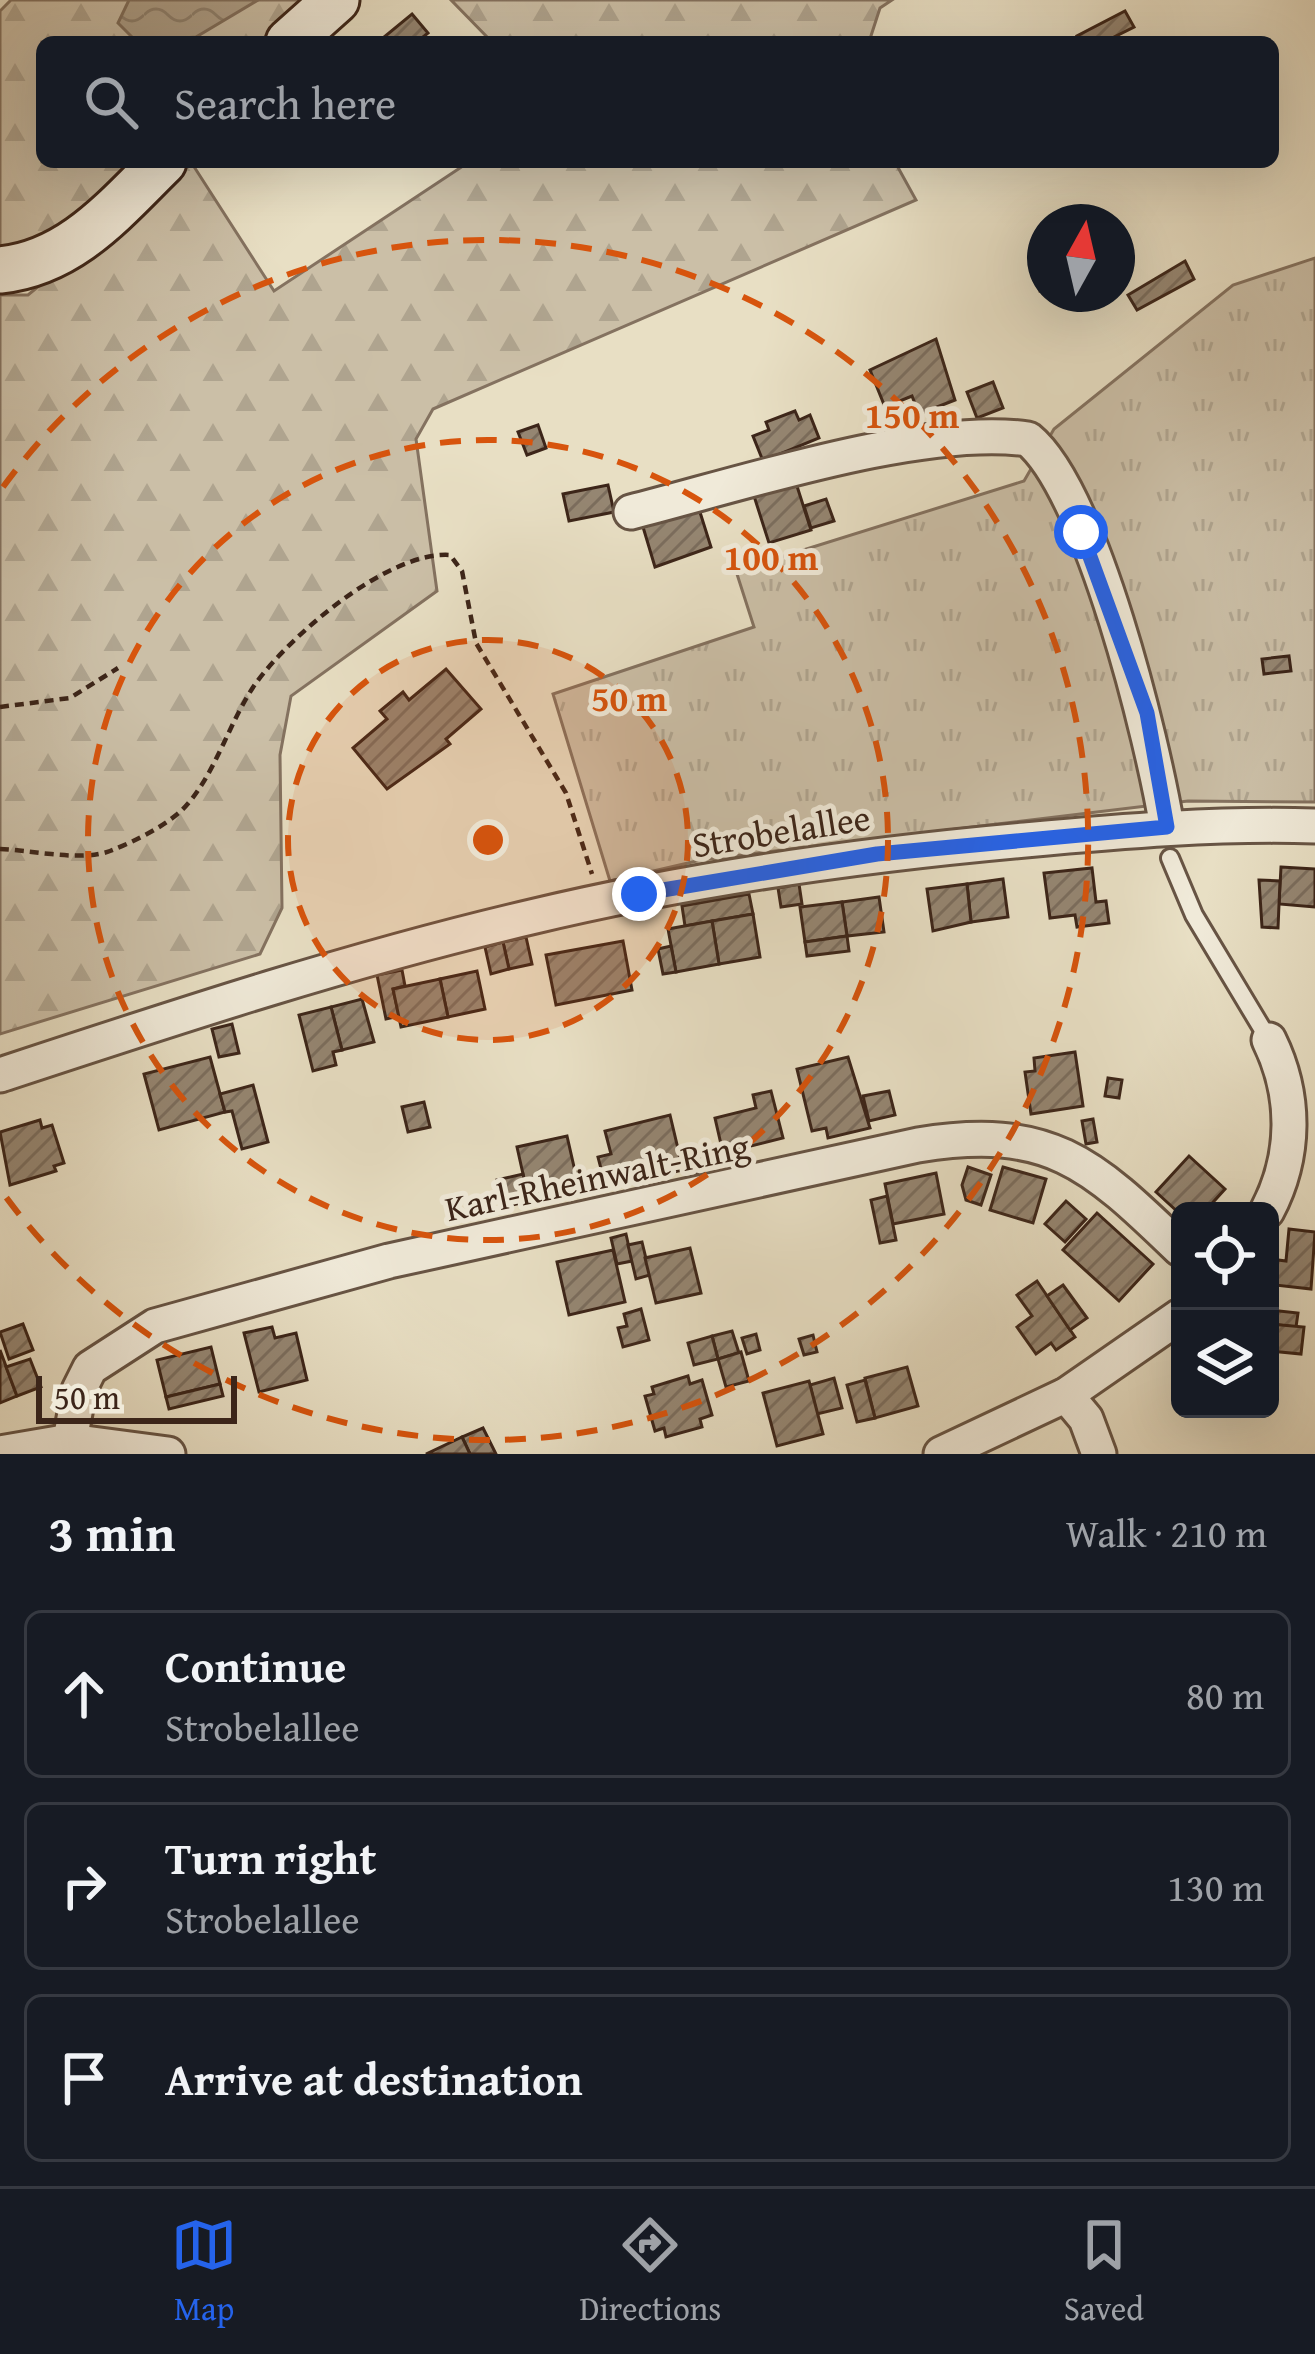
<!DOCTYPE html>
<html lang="en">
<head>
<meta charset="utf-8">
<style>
  body { margin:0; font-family:"Gentium Book Plus",serif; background:#20242c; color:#f1f3f6 }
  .controls { position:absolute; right:36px; bottom:36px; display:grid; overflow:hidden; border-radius:18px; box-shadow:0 12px 48px #0002 }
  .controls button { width:108px; height:108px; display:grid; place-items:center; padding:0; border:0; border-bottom:3px solid #363941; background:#171b24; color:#f1f3f6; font:60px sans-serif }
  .compass { position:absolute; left:1027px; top:204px; width:108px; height:108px; border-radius:50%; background:#171b24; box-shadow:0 12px 48px #0002; rotate:8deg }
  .scale { position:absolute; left:36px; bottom:30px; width:201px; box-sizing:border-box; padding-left:12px; border:6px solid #3c2519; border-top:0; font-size:33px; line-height:42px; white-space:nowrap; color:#3c2519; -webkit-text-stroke:9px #f0ead9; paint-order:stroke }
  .stop { position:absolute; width:36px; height:36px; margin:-27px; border:9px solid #2563eb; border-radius:50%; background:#fff }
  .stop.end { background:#2563eb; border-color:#fff; box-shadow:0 3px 12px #0008 }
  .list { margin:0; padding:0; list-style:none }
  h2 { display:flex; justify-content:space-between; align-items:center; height:156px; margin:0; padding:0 48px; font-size:51px }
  h2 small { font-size:39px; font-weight:400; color:#9ea1a6 }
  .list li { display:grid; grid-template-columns:78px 1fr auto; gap:36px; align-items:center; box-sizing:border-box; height:168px; margin:0 24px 24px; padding:0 24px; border:3px solid #363941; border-radius:18px }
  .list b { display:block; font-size:45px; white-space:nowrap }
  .list p { margin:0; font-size:39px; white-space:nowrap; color:#9ea1a6 }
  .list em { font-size:39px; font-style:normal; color:#9ea1a6 }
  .icon { flex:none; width:66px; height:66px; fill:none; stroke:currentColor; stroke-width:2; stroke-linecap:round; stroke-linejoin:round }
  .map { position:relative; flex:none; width:1315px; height:1454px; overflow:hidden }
  .search { position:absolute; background:#171b24; box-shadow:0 12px 48px #0002; left:36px; right:36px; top:36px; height:132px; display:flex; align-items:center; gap:30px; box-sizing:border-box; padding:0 42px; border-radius:18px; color:#9ea1a6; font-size:45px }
  .sheet { height:732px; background:#171b24 }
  nav { display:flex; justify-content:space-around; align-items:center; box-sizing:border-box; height:168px; border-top:3px solid #363941; background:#171b24; font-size:33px; color:#9ea1a6 }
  nav a { display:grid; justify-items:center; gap:6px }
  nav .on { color:#2563eb }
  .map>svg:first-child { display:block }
</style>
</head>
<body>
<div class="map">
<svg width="1315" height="1454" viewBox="0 0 1315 1454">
  <defs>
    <pattern id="grass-tufts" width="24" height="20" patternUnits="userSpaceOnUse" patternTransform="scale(3)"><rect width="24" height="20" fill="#cbbfa7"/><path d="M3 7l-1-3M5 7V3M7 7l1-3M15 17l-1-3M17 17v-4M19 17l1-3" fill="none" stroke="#afa48f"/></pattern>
    <pattern id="forest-firs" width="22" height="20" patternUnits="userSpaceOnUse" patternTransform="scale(3)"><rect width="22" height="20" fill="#cbbfa7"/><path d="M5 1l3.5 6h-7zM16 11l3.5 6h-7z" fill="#afa48f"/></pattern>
    <pattern id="water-waves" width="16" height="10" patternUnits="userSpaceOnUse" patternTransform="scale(3)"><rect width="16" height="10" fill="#aea08a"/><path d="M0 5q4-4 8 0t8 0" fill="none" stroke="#8f8270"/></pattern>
    <pattern id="building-hatch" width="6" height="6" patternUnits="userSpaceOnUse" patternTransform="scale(3)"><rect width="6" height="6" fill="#958672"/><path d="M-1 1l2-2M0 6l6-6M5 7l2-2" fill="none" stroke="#7b6d5d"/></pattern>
  </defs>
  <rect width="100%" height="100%" fill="#e8dfc4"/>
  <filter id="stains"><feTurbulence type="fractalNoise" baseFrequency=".00167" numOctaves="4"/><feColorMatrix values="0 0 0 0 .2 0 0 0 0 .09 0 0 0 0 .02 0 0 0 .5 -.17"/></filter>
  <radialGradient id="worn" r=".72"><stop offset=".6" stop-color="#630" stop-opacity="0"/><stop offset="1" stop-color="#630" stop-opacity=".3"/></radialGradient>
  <path fill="url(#grass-tufts)" stroke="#847260" stroke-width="3" d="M1315 258V802L1188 801 701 860 610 881 553 694 754 627 736 571 1024 481 1054 429 1233 285Z"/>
  <g fill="url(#forest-firs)" stroke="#847260" stroke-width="3">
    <path d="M11 0H311L263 42H42V162H141L70 230 0 250V11Z"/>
    <path d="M451 0H892L880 8 869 42H492Z"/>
    <path d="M191 162 274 291 469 162H895L916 200 433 409 416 439 437 591 291 696 280 755 282 908 260 954 0 1034V295H28Z"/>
  </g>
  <path fill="url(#water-waves)" stroke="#806f5d" stroke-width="3" d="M129 0H258L196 37 137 42 118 23Z"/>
  <g fill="url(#building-hatch)" stroke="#3c2519" stroke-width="3">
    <path d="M1125 11 1134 27 1104 42H1080L1077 36Z"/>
    <path d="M412 14 428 33 417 42H378Z"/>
    <path d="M1045 253V290L1040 291 1033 255Z"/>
    <path d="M1185 261 1194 279 1137 310 1128 295Z"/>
    <path d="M936 339 955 400 919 414 912 396 885 407 870 370Z"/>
    <path d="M993 382 1003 408 977 418 967 392Z"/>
    <path d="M795 411 799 420 810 415 819 438 763 461 753 436 769 430 766 422Z"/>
    <path d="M538 425 546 448 527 455 518 432Z"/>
    <path d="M796 483 811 530 769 543 754 496Z"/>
    <path d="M608 485 614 512 569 521 563 494Z"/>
    <path d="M826 499 834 521 811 528 804 506Z"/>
    <path d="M699 509 711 547 655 567 643 527Z"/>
    <path d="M1289 656 1291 671 1264 674 1262 659Z"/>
    <path d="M446 669 481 709 446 739 450 744 387 789 353 748 387 719 380 711 403 692 409 700Z"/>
    <path d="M1281 867 1315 869V907L1279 904Z"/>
    <path d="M1092 868 1096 902 1106 901 1109 923 1077 927 1075 915 1050 918 1044 873Z"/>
    <path d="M1003 879 1008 917 971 922 967 884Z"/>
    <path d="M1259 880 1280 881 1278 928 1262 927Z"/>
    <path d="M799 884 802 904 781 907 778 888Z"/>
    <path d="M967 884 971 922 933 931 927 889Z"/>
    <path d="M749 894 753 914 685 926 682 906Z"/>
    <path d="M879 897 884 932 847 936 842 902Z"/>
    <path d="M842 902 847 936 805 942 800 907Z"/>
    <path d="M753 914 760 957 719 964 712 921Z"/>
    <path d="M712 921 719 964 676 972 668 929Z"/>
    <path d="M847 936 849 951 807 956 805 942Z"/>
    <path d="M526 937 532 964 509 969 503 942Z"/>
    <path d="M623 941 632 990 556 1005 546 955Z"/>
    <path d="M503 942 509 969 491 974 485 947Z"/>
    <path d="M671 946 676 972 663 974 658 949Z"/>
    <path d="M402 970 405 986 393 989 399 1016 386 1019 377 975Z"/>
    <path d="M477 971 485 1009 448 1017 440 979Z"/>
    <path d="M440 979 448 1017 401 1027 393 989Z"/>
    <path d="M362 999 374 1042 342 1050 331 1007Z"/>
    <path d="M331 1007 342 1050 333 1052 336 1065 313 1071 299 1015Z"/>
    <path d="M232 1024 239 1053 219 1057 212 1029Z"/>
    <path d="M1075 1052 1083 1106 1031 1114 1025 1072 1035 1071 1034 1058Z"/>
    <path d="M210 1057 225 1112 159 1130 144 1074Z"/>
    <path d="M848 1057 870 1128 828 1138 826 1128 812 1131 797 1069Z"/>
    <path d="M1108 1078 1122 1080 1119 1098 1105 1096Z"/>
    <path d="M253 1085 268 1142 242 1149 232 1111 225 1112 220 1094Z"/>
    <path d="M771 1091 783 1138 723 1153 715 1118 756 1108 753 1095Z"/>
    <path d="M889 1091 895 1115 869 1121 863 1096Z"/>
    <path d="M424 1102 430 1127 408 1132 402 1107Z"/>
    <path d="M670 1115 683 1170 606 1188 598 1157 611 1154 605 1131Z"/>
    <path d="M1093 1119 1097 1142 1086 1144 1082 1121Z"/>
    <path d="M40 1120 42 1128 52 1125 64 1163 54 1166 56 1171 10 1185 0 1132Z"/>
    <path d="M567 1136 579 1189 529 1201 517 1147Z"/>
    <path d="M715 1146 721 1173 697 1178 691 1152Z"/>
    <path d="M1189 1156 1225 1189 1205 1211 1180 1214 1156 1192Z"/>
    <path d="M968 1167 991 1175 981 1205 966 1200 962 1185Z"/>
    <path d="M1003 1167 1046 1179 1033 1223 990 1210Z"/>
    <path d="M936 1173 944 1214 893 1224 885 1184Z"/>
    <path d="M523 1174 529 1201 503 1207 497 1180Z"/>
    <path d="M887 1196 896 1240 880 1243 871 1200Z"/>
    <path d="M1066 1201 1086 1219 1065 1242 1045 1224Z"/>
    <path d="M1097 1213 1153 1264 1119 1301 1063 1250Z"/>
    <path d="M1289 1229 1315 1232 1311 1289 1275 1285 1278 1260 1286 1261Z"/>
    <path d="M626 1234 632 1261 617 1264 611 1238Z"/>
    <path d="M642 1242 650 1275 636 1279 628 1245Z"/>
    <path d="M690 1248 701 1293 656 1303 645 1258Z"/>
    <path d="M613 1250 625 1302 569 1315 557 1262Z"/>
    <path d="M1037 1281 1075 1337 1056 1350 1051 1343 1036 1354 1017 1327 1032 1316 1017 1295Z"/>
    <path d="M1063 1285 1087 1318 1070 1330 1047 1296Z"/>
    <path d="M641 1309 649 1340 623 1347 618 1328 627 1326 624 1314Z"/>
    <path d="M1270 1310 1298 1313 1296 1327 1270 1324Z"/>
    <path d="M23 1324 33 1350 9 1359 0 1332Z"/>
    <path d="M1270 1324 1304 1327 1301 1354 1270 1351Z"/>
    <path d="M272 1327 275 1338 296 1333 307 1380 259 1392 244 1333Z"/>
    <path d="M732 1331 739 1353 718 1359 712 1336Z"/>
    <path d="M756 1334 760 1350 747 1354 742 1338Z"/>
    <path d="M813 1335 817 1352 804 1355 799 1339Z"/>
    <path d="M712 1336 718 1359 694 1365 688 1343Z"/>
    <path d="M211 1347 220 1384 166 1397 157 1360Z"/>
    <path d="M0 1350 17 1396 0 1403Z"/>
    <path d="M741 1352 749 1381 726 1387 718 1359Z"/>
    <path d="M30 1359 41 1387 17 1396 6 1367Z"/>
    <path d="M907 1367 918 1406 875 1418 865 1378Z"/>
    <path d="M688 1376 690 1384 702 1380 712 1415 700 1419 702 1427 666 1437 664 1428 655 1431 645 1396 654 1394 652 1387Z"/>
    <path d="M834 1378 842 1408 817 1414 810 1385Z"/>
    <path d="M865 1380 875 1418 857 1422 847 1385Z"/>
    <path d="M809 1381 823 1434 777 1446 763 1393Z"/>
    <path d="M220 1384 223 1396 169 1409 166 1397Z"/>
    <path d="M483 1428 496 1454H470L462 1437Z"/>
    <path d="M462 1437 470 1454H426Z"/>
  </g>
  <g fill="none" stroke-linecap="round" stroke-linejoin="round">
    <defs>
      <path id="lane" d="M1170 858 1194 915 1269 1040"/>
      <g id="street">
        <path d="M631 512C738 485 922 424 1028 439 1092 491 1153 742 1167 827"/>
        <path d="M0 1075C176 1017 351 959 531 917 694 878 858 855 1025 840 1122 831 1218 823 1315 826"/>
        <path d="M1267 1211C1296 1156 1296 1095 1269 1040"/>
        <path d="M1066 1395 1086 1419 1099 1454"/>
        <path d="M70 1441 79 1390 90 1368 155 1326 389 1261 918 1145C1049 1124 1090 1162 1180 1249"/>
        <path d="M0 1453 70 1441 168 1454"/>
        <path d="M941 1454 1066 1395 1180 1316"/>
      </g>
      <g id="secondary">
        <path d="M289 42 336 0"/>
        <path d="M0 270C71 263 115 209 163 162"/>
      </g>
    </defs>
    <use href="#lane" stroke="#675444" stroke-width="22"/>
    <use href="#street" stroke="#675444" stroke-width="39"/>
    <use href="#secondary" stroke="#3c2519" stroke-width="51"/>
    <g stroke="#3c2519" stroke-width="4.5" stroke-dasharray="9 6" stroke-linecap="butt">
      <path d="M0 707 70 698 118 668"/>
      <path d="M0 849C31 850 81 862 110 851 133 842 164 827 182 810 215 777 229 721 256 683 291 635 388 551 450 555L462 571 476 643 566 793 592 874"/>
    </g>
    <use href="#lane" stroke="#f0ead9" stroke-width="16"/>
    <use href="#street" stroke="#f0ead9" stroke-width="33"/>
    <use href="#secondary" stroke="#f0ead9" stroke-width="45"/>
  </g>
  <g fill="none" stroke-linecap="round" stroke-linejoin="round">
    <path stroke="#2563eb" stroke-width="15" d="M639 894 877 854 1167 827 1147 713 1081 532"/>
  </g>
  <circle cx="488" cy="840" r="200" fill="#d7540d" fill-opacity=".12"/>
  <g fill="none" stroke="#d7540d" stroke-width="6" stroke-dasharray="21 15">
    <circle cx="488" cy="840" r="200"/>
    <circle cx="488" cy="840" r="400"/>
    <path d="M3 487A600 600 0 1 1 3 1193"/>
  </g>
  <g text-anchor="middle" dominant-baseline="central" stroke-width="10" stroke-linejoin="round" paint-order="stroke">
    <g font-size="36" fill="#3c2519" stroke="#f0ead9">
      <text transform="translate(781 830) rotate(-9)">Strobelallee</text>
      <text transform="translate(597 1176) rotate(-12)">Karl-Rheinwalt-Ring</text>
    </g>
  </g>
  <circle cx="488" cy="840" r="18" fill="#d7540d" stroke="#f0ead9" stroke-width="6"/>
  <g font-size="36" text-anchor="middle" font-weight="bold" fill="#d7540d" stroke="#f0ead9" stroke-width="10" stroke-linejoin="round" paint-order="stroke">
    <text x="912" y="428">150 m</text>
    <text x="771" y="570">100 m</text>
    <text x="629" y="711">50 m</text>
  </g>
  <rect width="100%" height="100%" filter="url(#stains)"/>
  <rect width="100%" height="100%" fill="url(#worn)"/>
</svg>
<div class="controls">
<button><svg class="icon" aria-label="locate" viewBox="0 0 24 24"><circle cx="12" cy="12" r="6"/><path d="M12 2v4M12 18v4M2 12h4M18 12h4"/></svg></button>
<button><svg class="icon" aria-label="layers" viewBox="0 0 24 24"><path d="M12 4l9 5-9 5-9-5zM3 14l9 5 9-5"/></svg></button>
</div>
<svg class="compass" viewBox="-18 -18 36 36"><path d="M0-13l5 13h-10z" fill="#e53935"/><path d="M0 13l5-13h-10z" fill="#9ea1a6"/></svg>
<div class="scale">50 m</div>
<div class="stop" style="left:1081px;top:532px"></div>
<div class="stop end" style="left:639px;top:894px"></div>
<div class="search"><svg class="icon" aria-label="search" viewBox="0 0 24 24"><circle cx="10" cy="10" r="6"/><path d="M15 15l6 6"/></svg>Search here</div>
</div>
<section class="sheet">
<h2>3 min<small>Walk · 210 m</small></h2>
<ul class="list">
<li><svg class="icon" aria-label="ahead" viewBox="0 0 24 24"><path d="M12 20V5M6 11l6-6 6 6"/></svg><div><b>Continue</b><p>Strobelallee</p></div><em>80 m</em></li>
<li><svg class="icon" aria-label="right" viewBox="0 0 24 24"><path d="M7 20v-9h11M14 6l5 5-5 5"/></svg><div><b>Turn right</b><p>Strobelallee</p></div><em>130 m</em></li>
<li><svg class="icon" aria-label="arrive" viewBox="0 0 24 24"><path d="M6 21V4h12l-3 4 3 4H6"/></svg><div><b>Arrive at destination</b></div></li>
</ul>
</section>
<nav>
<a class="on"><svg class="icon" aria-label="map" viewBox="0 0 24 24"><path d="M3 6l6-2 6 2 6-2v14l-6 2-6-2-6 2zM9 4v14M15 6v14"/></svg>Map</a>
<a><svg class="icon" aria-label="directions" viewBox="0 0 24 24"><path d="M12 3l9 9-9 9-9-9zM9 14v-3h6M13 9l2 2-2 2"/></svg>Directions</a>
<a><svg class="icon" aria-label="saved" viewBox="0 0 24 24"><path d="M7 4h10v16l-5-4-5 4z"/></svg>Saved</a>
</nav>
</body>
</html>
